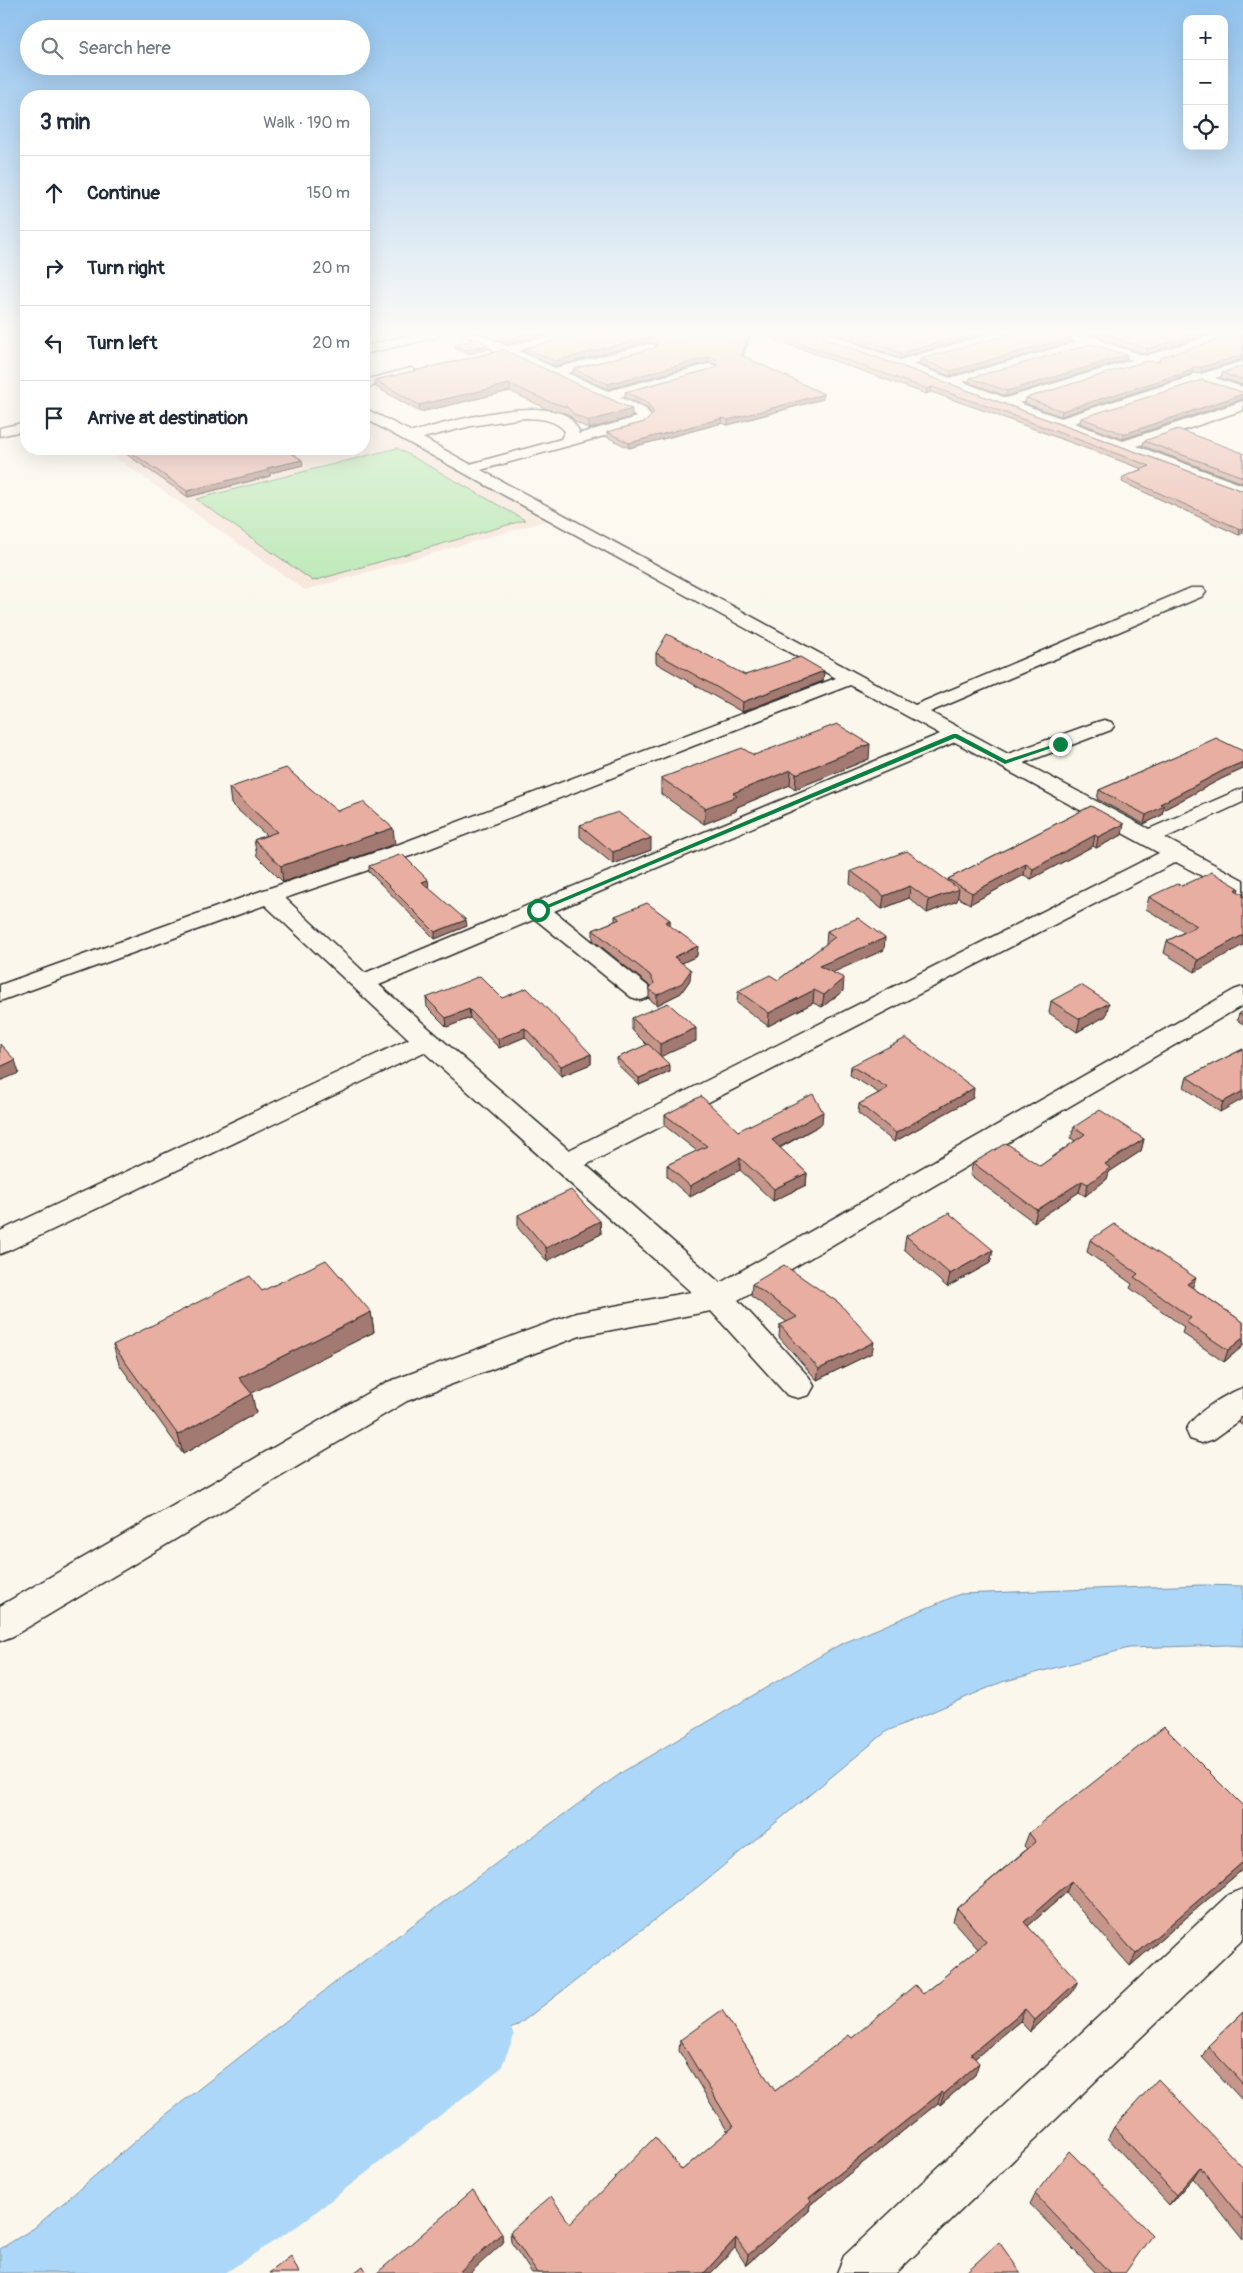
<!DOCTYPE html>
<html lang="en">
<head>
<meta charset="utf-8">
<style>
  body { margin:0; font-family:Pangolin,sans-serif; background:#f2f2f3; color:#1f2937 }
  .controls { position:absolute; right:15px; top:15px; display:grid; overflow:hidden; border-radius:10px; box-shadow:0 5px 20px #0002 }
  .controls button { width:45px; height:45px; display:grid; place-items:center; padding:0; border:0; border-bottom:1px solid #e0e1e3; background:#fff; color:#1f2937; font:25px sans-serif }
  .stop { position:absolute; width:15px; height:15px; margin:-11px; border:4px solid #0b8043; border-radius:50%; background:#fff }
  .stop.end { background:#0b8043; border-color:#fff; box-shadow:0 1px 5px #0008 }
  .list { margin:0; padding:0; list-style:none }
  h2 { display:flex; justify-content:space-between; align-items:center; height:65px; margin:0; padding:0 20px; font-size:21px }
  h2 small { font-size:16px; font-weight:400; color:#747a83 }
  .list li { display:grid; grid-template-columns:32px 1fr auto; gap:15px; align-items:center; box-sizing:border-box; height:75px; padding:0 20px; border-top:1px solid #e0e1e3 }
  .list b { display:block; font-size:19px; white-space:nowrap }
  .list em { font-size:16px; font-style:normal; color:#747a83 }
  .icon { flex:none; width:28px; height:28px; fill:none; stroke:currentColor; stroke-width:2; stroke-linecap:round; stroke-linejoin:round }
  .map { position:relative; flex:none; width:1243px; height:2273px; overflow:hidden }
  .search { position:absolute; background:#fff; box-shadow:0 5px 20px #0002; left:20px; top:20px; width:350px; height:55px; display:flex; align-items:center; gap:12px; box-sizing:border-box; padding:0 18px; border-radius:28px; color:#747a83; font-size:19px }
  .panel { position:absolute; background:#fff; box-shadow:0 5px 20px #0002; left:20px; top:90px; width:350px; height:365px; border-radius:20px }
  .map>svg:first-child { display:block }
</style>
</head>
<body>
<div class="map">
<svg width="1243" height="2273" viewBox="0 0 1243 2273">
  <rect width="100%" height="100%" fill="#fbf7ec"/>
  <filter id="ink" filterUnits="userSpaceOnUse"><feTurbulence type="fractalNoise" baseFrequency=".02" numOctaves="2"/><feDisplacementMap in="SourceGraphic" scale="10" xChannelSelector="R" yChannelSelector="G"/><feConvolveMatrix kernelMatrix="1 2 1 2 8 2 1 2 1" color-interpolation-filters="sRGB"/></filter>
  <g filter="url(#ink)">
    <path fill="#f5e1d6" d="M364 418 548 520 305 590 103 449H364Z"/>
    <path fill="#ade4a8" stroke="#6c886a" d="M397 448 525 520 313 581 196 499Z"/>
    <path fill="#add7f8" stroke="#7992a6" d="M1200 1585 1243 1586V1646L1227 1645 1129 1648 1002 1682 887 1731 700 1885 518 2025 410 2082 298 2166 218 2273H0V2249L34 2228 168 2113 341 1978 506 1856 624 1771 839 1645 960 1594Z"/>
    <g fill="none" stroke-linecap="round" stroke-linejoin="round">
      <path fill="#add7f8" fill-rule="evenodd" d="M469 1991 501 2004 514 2036 501 2068 299 2225 225 2273H88L102 2238 231 2157 437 2004Z"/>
      <defs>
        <g id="street">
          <path d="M416 334H440L439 337 364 354V346Z"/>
          <path d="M463 334H480L507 346 560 334H583L582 337 519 351 555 368 649 344 654 345 656 348 654 351 567 373 608 391 709 364 714 365 716 368 714 371 620 397 646 409 652 418 644 425 481 470 915 705 1191 588H1203L1206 592 1203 596 930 712 1008 754 1097 722 1104 720 1111 722 1114 726 1111 730 1024 763 1149 829 1243 788V802L1165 838 1243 880V896L1235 894 1176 862 586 1165 720 1283 1234 990 1243 987V1005L738 1300 809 1377 814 1386 809 1395 798 1398 787 1395 711 1311 580 1336 407 1401 13 1636 0 1641V1606L385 1383 576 1313 691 1292 424 1052 10 1250 0 1254V1231L409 1039 265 905 0 1001V985L261 891 397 845 836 678 364 418V408L412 432C449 422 532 397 567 416 572 419 576 426 579 431L578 434 637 417 504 355H494L492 352 494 350ZM523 418C540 419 553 418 565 431L561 439 470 464 423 438 471 426ZM850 685 940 734 365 973 285 898 413 855ZM955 742 1159 853 569 1150 379 985 535 919 631 997 640 1000 649 997 652 992 649 987 554 911Z"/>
          <path d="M812 334H830L900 360 990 334H1011L1010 337 913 364 950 378 1078 342 1063 337 1062 334H1081L1100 338 1101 341 1146 356 1216 334H1236L1235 337 1158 360 1157 365 1145 364 1019 403 1061 418 1190 377 1192 374H1201L1243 361V369L1215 378 1243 387V396L1201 383 1074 423 1123 441 1243 401V410L1137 446 1243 485V495L813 337ZM1091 346 1132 360 1006 398 963 382Z"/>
          <path d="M411 368 418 372 416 375 364 388V380Z"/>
          <path d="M26 422V430L0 436V428Z"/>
          <path d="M1243 1388V1418L1214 1439 1202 1443 1190 1439 1186 1430C1194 1413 1225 1394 1243 1388Z"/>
          <path d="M1243 1889V1939L896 2273H837L844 2256 1228 1895Z"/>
        </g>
      </defs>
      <use href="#street" stroke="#2b2b2b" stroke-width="3"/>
      <use href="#street" fill="#fbf7ec" fill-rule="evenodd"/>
    </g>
    <g fill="#c7968a" stroke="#2b2b2b">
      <path d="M551 334 507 344 497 339V335Z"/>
      <path d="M582 334H751L743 356 823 399 728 425 722 423 629 448 607 437V432L645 422 652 415 647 407 625 397V392L715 368 716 366V364L709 362 608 389 573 373V369L655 348 656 346V344L649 342 555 366 525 353V348Z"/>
      <path d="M760 334H813L1243 491V533L1239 535 1122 482 1123 477 1142 469 991 413 931 392 926 394Z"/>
      <path d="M836 334H983L900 358Z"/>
      <path d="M1091 334H1209L1146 354 1102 340 1100 336Z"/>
      <path d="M1243 334V360L1201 372H1192L1189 375 1061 416 1025 403 1026 398 1159 362Z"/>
      <path d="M1072 342 950 376 919 364 920 359Z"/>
      <path d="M455 345H487L488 349 467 354 456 349Z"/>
      <path d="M504 350 632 417 589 429 576 422 568 414 547 409 510 391 420 412 376 387 375 380Z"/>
      <path d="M1127 355 1126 360 1006 396 969 382 970 378Z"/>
      <path d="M1243 366V385L1221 378 1222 373Z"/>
      <path d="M1243 392V400L1242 399 1123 439 1080 423 1081 418Z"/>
      <path d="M1144 441 1243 453V483L1143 446Z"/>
      <path d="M119 449H306L291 452 302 460 303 465 270 473V476L188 497Z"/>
      <path d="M656 653 745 675 824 671 823 681 742 712 656 663Z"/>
      <path d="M1243 751V769L1221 779 1163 810 1162 815 1144 824 1097 799 1099 790 1185 753 1186 752Z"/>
      <path d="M754 755 869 759 795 789 790 785 737 807 736 811 704 824 661 794V778Z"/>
      <path d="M229 788 337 811 395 844 283 882 257 856 254 840 266 835 231 804Z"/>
      <path d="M1091 806 1122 835 1096 848 1093 846 1031 879 1024 875 970 904 957 897V901L927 913 909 898 882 909 850 884 851 871 948 881V879Z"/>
      <path d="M580 825 651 850 613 864 580 837Z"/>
      <path d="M369 866 429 886H427L467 926 435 939 369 872Z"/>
      <path d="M1182 886 1239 888 1238 892 1195 972 1164 953 1167 941 1184 932 1146 909 1149 897Z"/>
      <path d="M615 916 670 920V926L697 956 682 963 690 980 681 993 657 1005 649 999V989L651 987 650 986 593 940V930L615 921Z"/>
      <path d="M827 931 884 950 832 972 843 991 822 1007 813 1003 768 1026 737 1003 738 991 778 980 826 944Z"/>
      <path d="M426 998H502L591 1054V1064L561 1076 525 1037 499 1048 470 1018 447 1027 427 1007Z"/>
      <path d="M1051 1001 1106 1016 1077 1032 1049 1013Z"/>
      <path d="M1243 1011V1024L1237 1020 1239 1014Z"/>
      <path d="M632 1018 696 1041 661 1056 670 1072 639 1085 617 1064V1058L647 1045 632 1030Z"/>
      <path d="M1243 1049 1220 1112 1184 1087 1187 1077Z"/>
      <path d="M851 1066 973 1098 894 1142 858 1113 859 1104 879 1093 850 1075Z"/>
      <path d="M665 1115 738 1131 822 1124 780 1148 807 1173 806 1185 773 1201 740 1170 690 1197 667 1177V1165L697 1151 665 1126Z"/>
      <path d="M1074 1127 1144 1139 1141 1151 1109 1172 1107 1179 1085 1196 1079 1192 1034 1222 970 1175 973 1163 1040 1166 1075 1141 1071 1138Z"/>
      <path d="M518 1215 600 1221 601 1234 547 1261 518 1228Z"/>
      <path d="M906 1236 993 1250 990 1263 947 1287 904 1249Z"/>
      <path d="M1090 1240 1193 1288 1243 1322V1346L1224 1362 1182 1333 1184 1327 1130 1288 1132 1284 1087 1252Z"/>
      <path d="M752 1284 872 1353 817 1380 779 1337 780 1325 787 1322 751 1296Z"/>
      <path d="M262 1291 371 1312 374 1332 251 1393 256 1413 183 1454 119 1364 113 1345Z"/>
      <path d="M1243 1415V1426L1239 1423 1241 1417Z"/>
      <path d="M1243 1806V1869L1130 1966 1066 1893 1028 1926 1072 1993 1030 2032 1020 2021 975 2058V2075L940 2105 938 2103 810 2205 809 2211 746 2265 735 2248 711 2273H532L511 2242 510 2232 570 2224 682 2170 728 2132 679 2051 680 2040 775 2091 852 2038 923 1994 978 1949 953 1921 957 1908 1027 1849 1024 1846 1029 1833Z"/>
      <path d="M1243 2012V2101L1202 2057 1208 2046Z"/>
      <path d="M1114 2127 1243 2168V2240L1193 2178 1169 2205 1108 2138Z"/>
      <path d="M1035 2194 1125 2273H1096L1030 2204Z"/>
    </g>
    <g fill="#a27a71" stroke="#2b2b2b">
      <path d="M530 334H551L507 344V339Z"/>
      <path d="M750 334H751L741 360V355Z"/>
      <path d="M967 334H983L900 358 901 353Z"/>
      <path d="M1195 334H1209L1146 354 1147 349Z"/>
      <path d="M649 337V342L555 366V361Z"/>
      <path d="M1072 337V342L950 376 951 371Z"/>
      <path d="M487 345 488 349 467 354 466 350Z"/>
      <path d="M1127 355 1126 360 1006 396 1007 391Z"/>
      <path d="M1243 355 1242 359 1201 372 1202 367Z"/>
      <path d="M709 357V362L608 389V384Z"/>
      <path d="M1193 367 1192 372 1189 375 1061 416 1062 411Z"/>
      <path d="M510 384V391L420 412 419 405Z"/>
      <path d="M932 387 931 392 926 394 927 389Z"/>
      <path d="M824 394 823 399 728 425V420Z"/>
      <path d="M1243 394 1242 399 1123 439 1124 434Z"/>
      <path d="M632 409V417L589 429V421Z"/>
      <path d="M723 418 722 423 629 448V443Z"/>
      <path d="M284 449H306L285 454Z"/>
      <path d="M302 460 303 465 270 473V476L188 497 187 491 267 468Z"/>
      <path d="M1243 528V533L1239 535 1240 529Z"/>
      <path d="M824 671 823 681 742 712 743 702Z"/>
      <path d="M870 744 869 759 795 789 796 774Z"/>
      <path d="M1243 762V769L1221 779 1163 810 1162 815 1144 824 1146 815 1160 804 1224 770Z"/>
      <path d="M791 770 790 785 737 807 736 811 704 824 705 808 733 793Z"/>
      <path d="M1124 824 1122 835 1096 848 1098 837Z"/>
      <path d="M393 828 395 844 283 882 281 866Z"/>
      <path d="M1095 835 1093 846 1031 879 1033 869Z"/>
      <path d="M651 838V850L613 864V852Z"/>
      <path d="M1026 864 1024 875 970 904 972 893Z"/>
      <path d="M428 880 429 886 422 888V882Z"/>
      <path d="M910 886 909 898 882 909 884 896Z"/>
      <path d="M959 889 957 901 927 913 929 900Z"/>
      <path d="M466 920 467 926 435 939V932Z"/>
      <path d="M670 920V930L665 922Z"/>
      <path d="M1243 935V945L1195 972 1198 960Z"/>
      <path d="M885 938 884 950 818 979 819 966Z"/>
      <path d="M698 946 697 956 673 967 674 957Z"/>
      <path d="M691 970 690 980 681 993 657 1005V995Z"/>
      <path d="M844 978 843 991 822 1007 824 995Z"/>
      <path d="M814 990 813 1003 768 1026 769 1013Z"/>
      <path d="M1109 1003 1106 1016 1077 1032 1080 1019Z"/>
      <path d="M469 1009 470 1018 447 1027 446 1018Z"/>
      <path d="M525 1028V1037L499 1048 498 1039Z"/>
      <path d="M696 1028V1041L660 1057V1044Z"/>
      <path d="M591 1054V1064L561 1076V1066Z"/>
      <path d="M15 1060 19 1073 0 1081V1067Z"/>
      <path d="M670 1065V1072L639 1085V1078Z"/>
      <path d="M974 1088 973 1098 894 1142 896 1133Z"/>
      <path d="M1243 1091V1099L1220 1112 1223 1102Z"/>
      <path d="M823 1112 822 1124 771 1152 772 1140Z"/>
      <path d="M1144 1139 1141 1151 1109 1172 1107 1179 1085 1196 1088 1184 1105 1164Z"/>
      <path d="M740 1158V1170L690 1197V1186Z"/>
      <path d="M807 1173 806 1185 773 1201 774 1189Z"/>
      <path d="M1082 1181 1079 1192 1034 1222 1037 1210Z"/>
      <path d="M600 1221 601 1234 547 1261 546 1248Z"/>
      <path d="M993 1250 990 1263 947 1287 950 1274Z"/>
      <path d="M1196 1278 1192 1289 1187 1284Z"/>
      <path d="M371 1312 374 1332 244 1397 239 1378Z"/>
      <path d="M1243 1338V1346L1224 1362 1228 1350Z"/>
      <path d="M874 1342 872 1353 817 1380 819 1369Z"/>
      <path d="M252 1394 256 1413 183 1454 178 1435Z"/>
      <path d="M1243 1862V1869L1130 1966 1136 1954Z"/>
      <path d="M1071 1881 1066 1893 1019 1934 1024 1922Z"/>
      <path d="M1078 1981 1072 1993 1030 2032 1035 2020Z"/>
      <path d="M1025 2009 1020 2021 967 2065 971 2054Z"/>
      <path d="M979 2063 975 2075 940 2105 944 2094Z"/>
      <path d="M942 2092 938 2103 810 2205 809 2211 746 2265 748 2255 809 2198Z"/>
      <path d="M1200 2167 1193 2178 1169 2205 1176 2195Z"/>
      <path d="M502 2233 503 2243 470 2273H458Z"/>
      <path d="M736 2238 735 2248 711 2273H704Z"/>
    </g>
    <g fill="#e7aea1" stroke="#2b2b2b">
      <path d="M499 334H530L507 339 497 335Z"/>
      <path d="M582 334H750L741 355 824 394 728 420 723 418 629 443 607 432 645 422 654 413 647 402 625 392 715 368 718 364 716 359 709 357 608 384 573 369 655 348 658 344 656 339 649 337 555 361 525 348Z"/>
      <path d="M774 334H813L1243 491V528L1240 529 1123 477 1150 466 992 408 932 387 927 389Z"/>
      <path d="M849 334H967L901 353Z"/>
      <path d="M1011 334H1065L1072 337 951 371 920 359Z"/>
      <path d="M1103 334H1195L1147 349Z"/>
      <path d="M1237 334H1243V355L1202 367H1193L1190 371 1062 411 1026 398 1146 361 1159 362 1161 357Z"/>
      <path d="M477 339 487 345 466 350 455 345Z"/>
      <path d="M1092 344 1127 355 1007 391 970 378Z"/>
      <path d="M504 350 632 409 589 421 575 415 567 407 547 401 510 384 419 405 375 380Z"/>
      <path d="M1243 366V380L1222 373Z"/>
      <path d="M1202 380 1243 392V394L1124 434 1081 418Z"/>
      <path d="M1178 429 1243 453V477L1144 441Z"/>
      <path d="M126 449H285L302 460 267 468 269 470 187 491Z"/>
      <path d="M667 634 745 675 800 657 824 671 743 702 656 653Z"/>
      <path d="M837 724 870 744 796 774 791 770 733 793 737 796 705 808 661 778 742 748 754 755Z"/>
      <path d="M1216 738 1243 751V762L1224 770 1160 804 1164 806 1146 815 1099 790 1187 752H1186Z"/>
      <path d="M286 768 337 811 363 802 393 828 281 866 254 840 277 832 229 788Z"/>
      <path d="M1091 806 1124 824 1098 837 1095 835 1033 869 1026 864 972 893 948 879Z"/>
      <path d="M618 812 651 838 613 852 580 825Z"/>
      <path d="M907 851 959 889 929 900 910 886 884 896 851 871Z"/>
      <path d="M402 854 428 880 422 882 466 920 435 932 369 866Z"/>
      <path d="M1212 872 1239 888 1235 890 1243 894V935L1198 960 1167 941 1197 926 1149 897 1177 884 1182 886Z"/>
      <path d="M647 903 670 920 665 922 698 946 674 957 691 970 682 983 657 995 649 989 654 983 650 975 593 930 620 919 615 916Z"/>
      <path d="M858 918 885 938 819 966 844 978 824 995 814 990 769 1013 738 991 770 975 778 980 835 937 827 931Z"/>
      <path d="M480 976 502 998 527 988 591 1054 561 1066 525 1028 498 1039 469 1009 446 1018 426 998Z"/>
      <path d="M1081 985 1109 1003 1080 1019 1051 1001Z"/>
      <path d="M668 1003 696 1028 660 1044 632 1018Z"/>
      <path d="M1243 1011V1016L1239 1014Z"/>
      <path d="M906 1038 974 1088 896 1133 859 1104 888 1088 851 1066Z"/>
      <path d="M0 1044 15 1060 0 1067Z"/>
      <path d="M648 1044 670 1065 639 1078 617 1058Z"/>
      <path d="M1243 1049V1091L1223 1102 1187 1077Z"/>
      <path d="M813 1094 823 1112 772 1140 807 1173 774 1189 740 1158 690 1186 667 1165 707 1146 665 1115 701 1096 738 1131Z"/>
      <path d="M1100 1110 1144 1139 1105 1164 1110 1168 1088 1184 1082 1181 1037 1210 973 1163 1006 1143 1040 1166 1085 1134 1074 1127Z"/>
      <path d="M571 1190 600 1221 546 1248 518 1215Z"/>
      <path d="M949 1213 993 1250 950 1274 906 1236Z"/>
      <path d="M1114 1224 1196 1278 1187 1284 1243 1322V1338L1228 1350 1186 1322 1191 1318 1134 1277 1138 1274 1090 1240Z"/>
      <path d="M326 1260 371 1312 239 1378 252 1394 178 1435 113 1345 250 1276 262 1291Z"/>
      <path d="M784 1265 839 1303 874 1342 819 1369 780 1325 797 1317 752 1284Z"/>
      <path d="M1164 1727 1243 1806V1862L1136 1954 1071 1881 1024 1922 1078 1981 1035 2020 1025 2009 971 2054 979 2063 944 2094 942 2092 809 2198 811 2201 748 2255 736 2238 704 2273H537L510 2232 551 2196 570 2224 655 2137 682 2170 733 2127 680 2040 722 2010 775 2091 849 2035 852 2038 915 1985 923 1994 986 1942 957 1908 1036 1842 1029 1833Z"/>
      <path d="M1243 2012V2084L1208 2046Z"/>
      <path d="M1158 2079 1243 2168V2220L1200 2167 1176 2195 1114 2127Z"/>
      <path d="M1069 2151 1152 2235 1125 2273H1110L1035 2194Z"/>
      <path d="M473 2190 502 2233 458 2273H377Z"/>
      <path d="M999 2242 1021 2273H965Z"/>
      <path d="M291 2256 299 2273H269Z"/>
      <path d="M363 2266 367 2273H354Z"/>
    </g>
  </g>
  <linearGradient id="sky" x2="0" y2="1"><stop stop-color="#90c2ee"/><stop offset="0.51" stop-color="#fdfbf6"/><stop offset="1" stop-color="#fdfbf6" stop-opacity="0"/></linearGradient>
  <rect width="1243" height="652" fill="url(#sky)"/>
  <path fill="#0b8043" d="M953 734H957L1006 760 1058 743 1063 744 1005 764 955 738 541 911 535 910Z"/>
</svg>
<div class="controls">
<button>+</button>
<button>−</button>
<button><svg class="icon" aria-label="locate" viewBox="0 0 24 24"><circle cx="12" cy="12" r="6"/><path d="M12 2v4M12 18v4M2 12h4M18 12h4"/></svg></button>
</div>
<div class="stop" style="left:538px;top:910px"></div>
<div class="stop end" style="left:1060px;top:744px"></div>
<div class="search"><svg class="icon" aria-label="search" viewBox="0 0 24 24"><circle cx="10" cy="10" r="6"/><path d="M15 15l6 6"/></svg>Search here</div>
<section class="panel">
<h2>3 min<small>Walk · 190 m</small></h2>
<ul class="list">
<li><svg class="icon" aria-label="ahead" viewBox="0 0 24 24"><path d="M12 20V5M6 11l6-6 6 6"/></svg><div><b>Continue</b></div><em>150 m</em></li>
<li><svg class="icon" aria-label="right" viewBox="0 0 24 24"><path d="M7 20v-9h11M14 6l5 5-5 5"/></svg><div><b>Turn right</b></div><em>20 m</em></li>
<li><svg class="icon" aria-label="left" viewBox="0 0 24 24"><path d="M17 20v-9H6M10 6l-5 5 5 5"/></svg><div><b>Turn left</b></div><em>20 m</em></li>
<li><svg class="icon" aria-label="arrive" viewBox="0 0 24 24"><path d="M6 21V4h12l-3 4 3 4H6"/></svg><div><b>Arrive at destination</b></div></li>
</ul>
</section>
</div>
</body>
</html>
